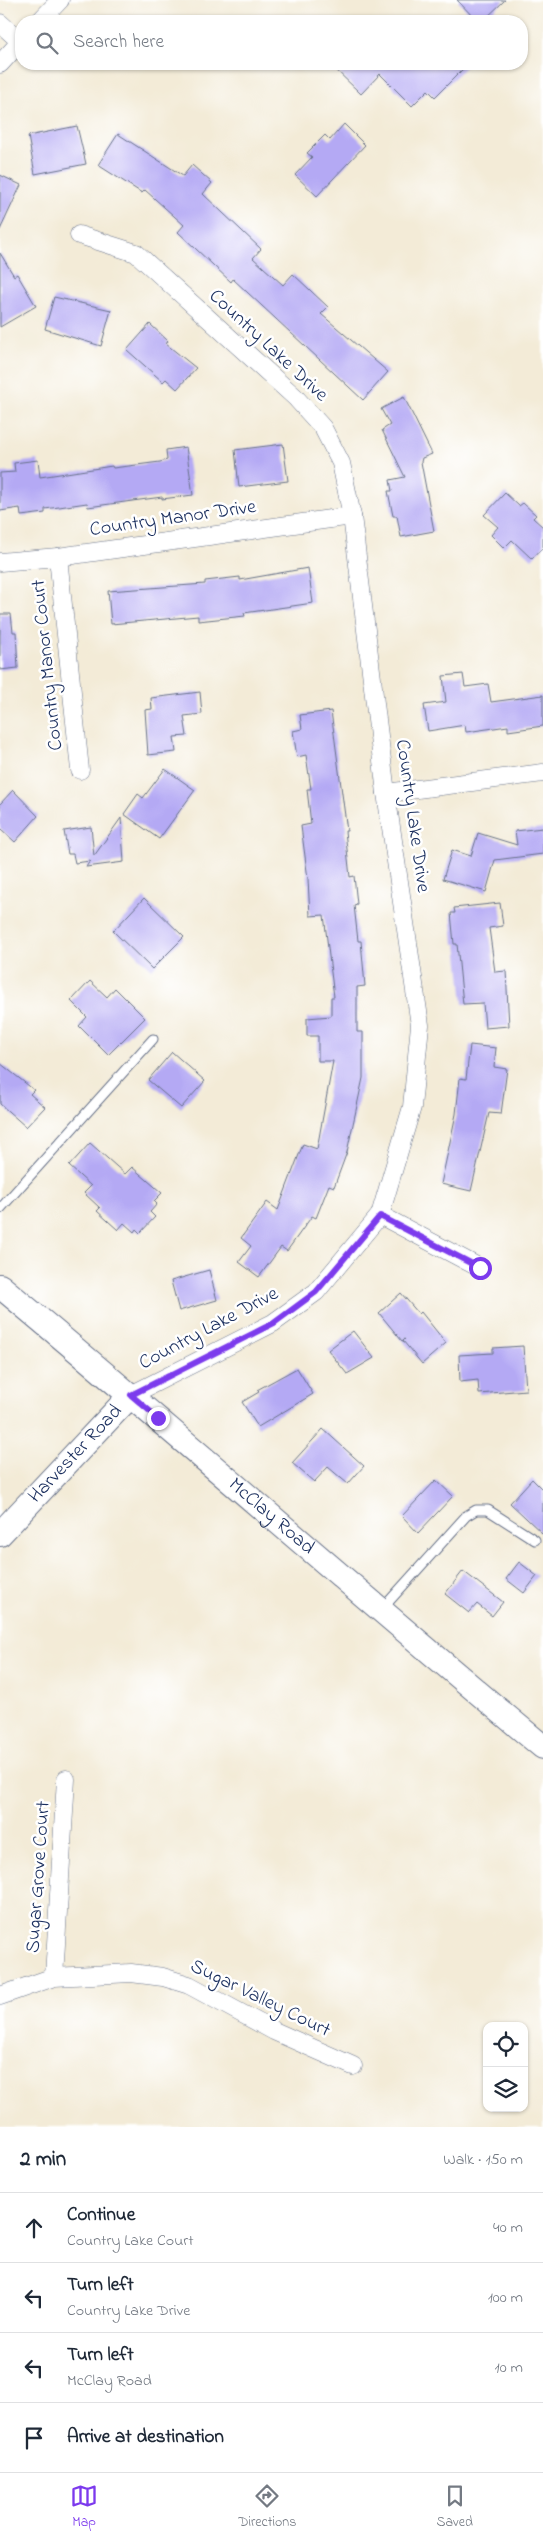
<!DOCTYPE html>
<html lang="en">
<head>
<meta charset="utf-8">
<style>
  body { margin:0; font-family:"Indie Flower",sans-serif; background:#f2f2f3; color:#1f2937 }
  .controls { position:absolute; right:15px; bottom:15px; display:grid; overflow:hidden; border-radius:10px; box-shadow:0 1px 4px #0004 }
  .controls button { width:45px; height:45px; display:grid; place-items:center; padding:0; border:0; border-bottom:1px solid #e0e1e3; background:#fff; color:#1f2937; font:25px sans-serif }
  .stop { position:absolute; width:15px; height:15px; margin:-11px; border:4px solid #7c3aed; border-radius:50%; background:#fff }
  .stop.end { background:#7c3aed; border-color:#fff; box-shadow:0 1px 5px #0008 }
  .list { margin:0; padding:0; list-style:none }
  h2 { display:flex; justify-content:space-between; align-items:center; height:65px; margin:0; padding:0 20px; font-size:21px }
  h2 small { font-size:16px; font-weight:400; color:#747a83 }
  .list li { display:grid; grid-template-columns:32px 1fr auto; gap:15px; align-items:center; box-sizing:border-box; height:70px; padding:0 20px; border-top:1px solid #e0e1e3 }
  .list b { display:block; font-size:19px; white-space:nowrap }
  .list p { margin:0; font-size:16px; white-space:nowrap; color:#747a83 }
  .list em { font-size:16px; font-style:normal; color:#747a83 }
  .icon { flex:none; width:28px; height:28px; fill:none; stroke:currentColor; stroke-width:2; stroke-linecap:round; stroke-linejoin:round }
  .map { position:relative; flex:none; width:543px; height:2127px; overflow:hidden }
  .search { position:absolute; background:#fff; box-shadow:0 1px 4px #0004; left:15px; right:15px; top:15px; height:55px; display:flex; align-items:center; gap:12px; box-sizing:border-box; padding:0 18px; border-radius:20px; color:#747a83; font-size:19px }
  .sheet { height:345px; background:#fff }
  nav { display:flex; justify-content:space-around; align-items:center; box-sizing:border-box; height:70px; border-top:1px solid #e0e1e3; background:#fff; font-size:14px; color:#747a83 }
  nav a { display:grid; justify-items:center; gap:2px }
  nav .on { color:#7c3aed }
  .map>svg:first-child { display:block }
</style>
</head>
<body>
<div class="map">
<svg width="543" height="2127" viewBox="0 0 543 2127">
  <rect width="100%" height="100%" fill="#fff"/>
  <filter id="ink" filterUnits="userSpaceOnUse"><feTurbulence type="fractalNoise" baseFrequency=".02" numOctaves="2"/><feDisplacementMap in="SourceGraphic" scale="10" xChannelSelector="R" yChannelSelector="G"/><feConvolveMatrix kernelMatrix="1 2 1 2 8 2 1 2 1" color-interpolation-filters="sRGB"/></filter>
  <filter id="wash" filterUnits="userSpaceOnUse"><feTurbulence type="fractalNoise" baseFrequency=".0096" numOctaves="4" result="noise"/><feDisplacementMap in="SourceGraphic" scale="20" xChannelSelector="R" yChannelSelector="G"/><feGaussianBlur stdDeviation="1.12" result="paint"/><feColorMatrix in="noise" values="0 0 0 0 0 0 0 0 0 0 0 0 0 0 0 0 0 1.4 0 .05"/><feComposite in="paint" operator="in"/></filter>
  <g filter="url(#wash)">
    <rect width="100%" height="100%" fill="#f3ebd7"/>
    <g id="blocks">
      <g fill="#b4a9f4">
        <path d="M457 0H505L483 21H477Z"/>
        <path d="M330 64H468L435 97 428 90 412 106 380 74 361 94Z"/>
        <path d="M344 124 365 145 317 196 295 175 312 157 307 153 325 135 330 140Z"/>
        <path d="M77 126 86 164 35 174 28 136Z"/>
        <path d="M118 134 183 176 192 165 212 183 203 194 261 249 253 258 283 285 293 274 328 307 321 314 388 372 363 400 233 279 231 282 178 232 184 225 145 190 142 193 98 165Z"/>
        <path d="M0 175 21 185 0 230Z"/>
        <path d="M0 253 14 276 17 274 36 306 0 327Z"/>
        <path d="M54 297 111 310 101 346 45 329Z"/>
        <path d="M150 324 168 341 166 344 196 368 177 389 166 379 163 382 127 350Z"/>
        <path d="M404 397 432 454 422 458 421 462 434 531 401 537 397 516H393L388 491H392L390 480 405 477 382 430 390 425 381 409Z"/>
        <path d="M283 444 288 481 239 487 235 450Z"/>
        <path d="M186 447 193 495 162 499V497L88 507 87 503 45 509V513L21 516 20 508 0 511V473L15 472 14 463 38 460 40 477 112 466 113 468 160 462 167 460 166 450Z"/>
        <path d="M505 493 519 506 523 503 536 515 533 518 543 527V547L532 559 512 540 504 548 491 535 498 527 484 515Z"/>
        <path d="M308 568 313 603 244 613 245 616 198 621V616L111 624 108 591 205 584V581L240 577V580Z"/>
        <path d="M0 614H11L13 632H16L18 668 0 670Z"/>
        <path d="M463 674 465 687 488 684 491 702 543 695V726L508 731V726L466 732 465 725 428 731 424 705 446 702 443 676Z"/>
        <path d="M200 692 202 714 184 716 187 736 174 737 176 752 148 755 145 710 152 709 151 698Z"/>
        <path d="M331 711 347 831H345L350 877 354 876 357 904 354 905 358 941H361L365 986 357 987V1032H363V1078L347 1152 334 1187 329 1185 316 1218 312 1216 287 1251 281 1247 259 1277 239 1262 251 1246 241 1238 267 1202 278 1210 303 1144 317 1149 333 1061H318V1036H307V1018L331 1016V997H334L324 915 310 916 308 879 301 826 311 824 307 789H311L306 755 297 757 293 731 302 729 300 715Z"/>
        <path d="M165 769 195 790 159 839 124 814 138 794 143 798Z"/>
        <path d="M13 790 38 816 15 842 0 828V804Z"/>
        <path d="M121 818 124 862 86 867 90 861 75 863 73 854H68L64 831 91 827 94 856Z"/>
        <path d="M543 828V854L495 860 486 892 443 879 452 850 471 856 478 833 517 845 515 831Z"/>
        <path d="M144 898 184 937 152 969 113 931Z"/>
        <path d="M500 903 503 926 489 928 495 972 506 971 509 1026 485 1028 483 1003 463 1004 457 944H454L451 913H455L454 908Z"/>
        <path d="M90 981 107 997 115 988 145 1018 108 1055 79 1026 87 1017 71 1001Z"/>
        <path d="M470 1045 496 1048 494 1067 507 1069 501 1114 489 1113 471 1191 441 1184 456 1114 460 1078 466 1079Z"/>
        <path d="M172 1052 205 1081 181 1108 148 1080Z"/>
        <path d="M0 1063 34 1090 30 1094 45 1107 26 1127 0 1104Z"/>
        <path d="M90 1143 125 1174 132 1167 162 1193 154 1201 157 1204 150 1212 155 1217 140 1233 136 1229 134 1232 124 1223 118 1230 97 1211 100 1208 84 1193 91 1186 69 1166Z"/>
        <path d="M209 1270 217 1300 179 1311 171 1281Z"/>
        <path d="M401 1293 419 1314 421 1312 446 1343 422 1364 403 1341 405 1339 402 1341 379 1313Z"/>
        <path d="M353 1331 374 1358 347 1374 328 1350Z"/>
        <path d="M523 1346 526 1390 479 1394 478 1380 460 1382 459 1355 493 1353V1348Z"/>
        <path d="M297 1368 313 1394 258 1427 242 1402 259 1392 257 1390Z"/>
        <path d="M323 1429 364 1466 348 1484 328 1467 314 1482 292 1463Z"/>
        <path d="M532 1479 543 1490V1534L510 1503Z"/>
        <path d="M436 1480 453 1496 418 1533 402 1516Z"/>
        <path d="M519 1562 537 1576 524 1593 506 1579Z"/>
        <path d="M463 1571 503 1602 492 1616 477 1604 469 1613 445 1594Z"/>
      </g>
    </g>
  </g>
  <g filter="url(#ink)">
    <use href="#blocks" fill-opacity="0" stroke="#677188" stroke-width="1"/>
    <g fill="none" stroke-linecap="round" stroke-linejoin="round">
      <defs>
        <g id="service">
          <path d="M0 1209 153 1039"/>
          <path d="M382 1609 466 1516 476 1510H488L535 1540"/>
        </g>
        <g id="minor">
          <path d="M40 21 60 0"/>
          <path d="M0 23 21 42"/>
          <path d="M0 64 21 41"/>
          <path d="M79 235 136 253 295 397 323 428 341 463 352 516 386 793 420 1025 412 1107 380 1215 316 1292 273 1323 131 1395"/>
          <path d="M58 557 80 770"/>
          <path d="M0 562 58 557 352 516"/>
          <path d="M386 793 543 773"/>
          <path d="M380 1215 480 1268"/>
          <path d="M54 1977 66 1779"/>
          <path d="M0 1996 54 1977 131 1973 163 1977 189 1985 274 2031 353 2066"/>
        </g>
        <g id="secondary">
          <path id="s1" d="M0 1286C183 1438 360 1595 543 1747"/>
          <path id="s2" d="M0 1534 131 1395"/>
        </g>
      </defs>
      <use href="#service" stroke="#677188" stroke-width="11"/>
      <use href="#minor" stroke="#677188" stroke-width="19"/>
      <use href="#secondary" stroke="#677188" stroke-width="26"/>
      <use href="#service" stroke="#fff" stroke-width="9"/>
      <use href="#minor" stroke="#fff" stroke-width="18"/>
      <use href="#secondary" stroke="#fff" stroke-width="24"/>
    </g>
  </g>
  <g fill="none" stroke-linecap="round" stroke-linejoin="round" filter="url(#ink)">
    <path stroke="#7c3aed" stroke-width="6" d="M158 1418 131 1395 274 1323 316 1292 380 1216 480 1268"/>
  </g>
  <g text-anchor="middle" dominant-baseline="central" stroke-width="5" stroke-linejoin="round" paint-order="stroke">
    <g font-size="20" fill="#1b2f5e" stroke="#fff">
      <text transform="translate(268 346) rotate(43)">Country Lake Drive</text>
      <text transform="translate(173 519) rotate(-8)">Country Manor Drive</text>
      <text transform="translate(48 665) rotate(-96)">Country Manor Court</text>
      <text transform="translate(412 816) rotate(82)">Country Lake Drive</text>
      <text transform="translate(209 1329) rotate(-28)">Country Lake Drive</text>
      <text stroke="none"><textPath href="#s2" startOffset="110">Harvester Road</textPath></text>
      <text stroke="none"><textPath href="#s1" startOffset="356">McClay Road</textPath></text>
      <text transform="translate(39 1877) rotate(-86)">Sugar Grove Court</text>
      <text transform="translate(260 1999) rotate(26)">Sugar Valley Court</text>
    </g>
  </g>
</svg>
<div class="controls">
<button><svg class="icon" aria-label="locate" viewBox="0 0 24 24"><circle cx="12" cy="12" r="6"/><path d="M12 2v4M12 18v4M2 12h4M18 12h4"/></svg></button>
<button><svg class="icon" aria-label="layers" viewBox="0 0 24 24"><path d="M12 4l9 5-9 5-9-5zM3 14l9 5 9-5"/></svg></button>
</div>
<div class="stop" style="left:480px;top:1268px"></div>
<div class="stop end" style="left:158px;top:1418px"></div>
<div class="search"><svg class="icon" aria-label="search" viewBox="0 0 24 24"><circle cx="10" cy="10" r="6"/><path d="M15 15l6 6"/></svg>Search here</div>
</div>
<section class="sheet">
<h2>2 min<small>Walk · 150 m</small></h2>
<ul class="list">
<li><svg class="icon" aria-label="ahead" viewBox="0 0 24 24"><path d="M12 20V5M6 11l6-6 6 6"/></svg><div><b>Continue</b><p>Country Lake Court</p></div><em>40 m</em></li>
<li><svg class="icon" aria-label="left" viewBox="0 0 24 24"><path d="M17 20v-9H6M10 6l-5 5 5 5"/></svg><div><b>Turn left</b><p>Country Lake Drive</p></div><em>100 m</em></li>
<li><svg class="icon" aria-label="left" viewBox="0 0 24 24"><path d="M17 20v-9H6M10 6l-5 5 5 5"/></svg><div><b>Turn left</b><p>McClay Road</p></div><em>10 m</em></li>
<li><svg class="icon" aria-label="arrive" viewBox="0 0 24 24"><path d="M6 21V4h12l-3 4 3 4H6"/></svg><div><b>Arrive at destination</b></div></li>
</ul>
</section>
<nav>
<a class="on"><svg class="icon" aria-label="map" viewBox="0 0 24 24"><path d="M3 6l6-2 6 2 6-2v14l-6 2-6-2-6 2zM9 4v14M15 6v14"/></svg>Map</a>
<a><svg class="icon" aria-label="directions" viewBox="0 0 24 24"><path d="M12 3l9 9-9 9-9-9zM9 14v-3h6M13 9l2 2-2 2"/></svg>Directions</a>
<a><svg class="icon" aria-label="saved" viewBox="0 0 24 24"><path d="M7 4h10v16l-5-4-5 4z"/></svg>Saved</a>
</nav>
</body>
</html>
